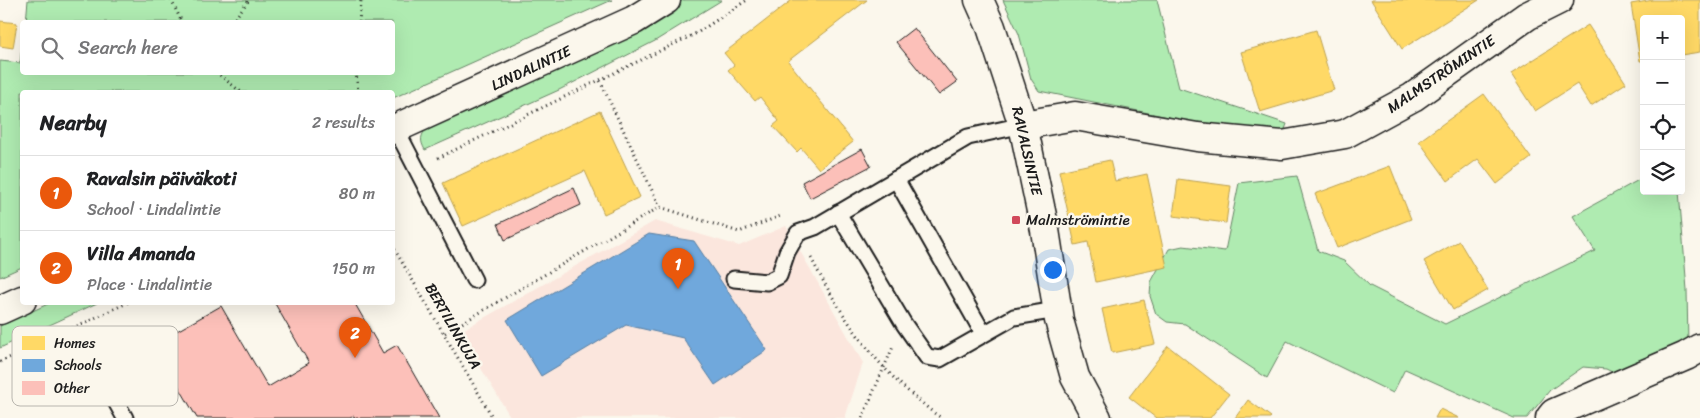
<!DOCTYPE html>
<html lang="en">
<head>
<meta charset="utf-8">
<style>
  body { margin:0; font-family:Sriracha,sans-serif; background:#f2f2f2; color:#202124 }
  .controls { position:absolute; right:15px; top:15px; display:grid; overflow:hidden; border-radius:5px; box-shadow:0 5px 20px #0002 }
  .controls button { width:45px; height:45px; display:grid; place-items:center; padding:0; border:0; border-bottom:1px solid #e0e0e0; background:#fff; color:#202124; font:25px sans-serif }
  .you { position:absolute; left:1052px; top:269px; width:18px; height:18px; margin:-12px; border:4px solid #fff; border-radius:50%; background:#1a73e8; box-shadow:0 0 0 8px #1a73e833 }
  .badge { display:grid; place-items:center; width:32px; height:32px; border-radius:50%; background:#ea580c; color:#fff; font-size:16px; font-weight:700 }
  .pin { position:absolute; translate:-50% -41px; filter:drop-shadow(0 1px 2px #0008) }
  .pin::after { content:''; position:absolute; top:26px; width:18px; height:15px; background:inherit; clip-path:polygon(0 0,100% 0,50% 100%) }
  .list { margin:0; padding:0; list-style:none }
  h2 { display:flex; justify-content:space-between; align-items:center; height:65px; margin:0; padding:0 20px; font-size:21px }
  h2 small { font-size:16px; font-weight:400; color:#757577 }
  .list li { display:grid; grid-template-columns:32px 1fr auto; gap:15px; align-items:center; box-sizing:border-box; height:75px; padding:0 20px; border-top:1px solid #e0e0e0 }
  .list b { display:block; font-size:19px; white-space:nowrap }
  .list p { margin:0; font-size:16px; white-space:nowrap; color:#757577 }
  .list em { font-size:16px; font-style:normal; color:#757577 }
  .icon { flex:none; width:28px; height:28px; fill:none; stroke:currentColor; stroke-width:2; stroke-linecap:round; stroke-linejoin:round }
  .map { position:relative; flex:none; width:1700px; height:418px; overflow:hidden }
  .search { position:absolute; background:#fff; box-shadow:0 5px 20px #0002; left:20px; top:20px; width:375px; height:55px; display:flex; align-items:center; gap:12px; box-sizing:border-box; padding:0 18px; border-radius:5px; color:#757577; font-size:19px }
  .panel { position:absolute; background:#fff; box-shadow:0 5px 20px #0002; left:20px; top:90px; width:375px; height:215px; border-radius:5px }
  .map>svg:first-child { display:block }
</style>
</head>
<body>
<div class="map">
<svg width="1700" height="418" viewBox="0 0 1700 418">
  <rect width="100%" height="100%" fill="#fbf7ec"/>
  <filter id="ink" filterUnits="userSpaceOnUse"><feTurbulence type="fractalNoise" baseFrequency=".02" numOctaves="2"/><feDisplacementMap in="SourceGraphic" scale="10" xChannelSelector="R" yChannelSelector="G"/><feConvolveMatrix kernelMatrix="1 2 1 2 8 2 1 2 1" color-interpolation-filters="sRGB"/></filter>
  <g filter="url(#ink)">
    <path fill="#fbe6dd" d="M655 221 739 246 786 226 863 363 845 418H511L459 332Z"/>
    <g fill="#afebb1" stroke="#668466">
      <path d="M28 0H612L393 98 392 92H22V267L0 277V61L20 63 22 46V72H392V22H26Z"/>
      <path d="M683 0H722L655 41 559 90 425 150C420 141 420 136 427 128L641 26Z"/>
      <path d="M1003 0H1157L1179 88 1287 124 1284 132 1238 131 1039 91 1031 79 1019 34Z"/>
      <path d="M1297 176 1318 251 1344 261 1370 286 1445 324 1595 251 1573 216 1644 177V191H1679L1687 290 1688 344 1636 384 1606 369 1583 367 1550 390 1527 418H1514L1405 369 1393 393 1287 341 1267 378 1185 324 1167 322 1156 314 1150 296 1151 282 1169 249 1183 246 1225 251 1239 183Z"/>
      <path d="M50 303H97L0 348V326Z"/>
    </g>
    <g fill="#ffd966" stroke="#bba050">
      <path d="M792 0H867L788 61 853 142 819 169 801 148 797 152 773 126 779 121 760 97 755 101 728 70 734 65 724 53Z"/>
      <path d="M1371 0H1479L1402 49Z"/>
      <path d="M1653 0H1700V52L1681 55V19H1644V61H1640L1631 4Z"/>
      <path d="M0 21 17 23 13 48 0 46Z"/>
      <path d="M1588 25 1626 83 1591 106 1577 84 1535 111 1511 74Z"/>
      <path d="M1316 30 1334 90 1260 112 1241 52Z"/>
      <path d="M1484 94 1531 158 1497 184 1478 159 1448 181 1419 141Z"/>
      <path d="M600 111 640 197 604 214 585 171 463 226 443 183Z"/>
      <path d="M1110 160 1115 181 1147 174 1167 267 1096 282 1088 242 1075 245 1059 171Z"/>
      <path d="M1390 166 1411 219 1337 248 1315 194Z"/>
      <path d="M1178 179 1231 186 1226 223 1173 216Z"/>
      <path d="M1459 241 1488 290 1453 310 1424 261Z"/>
      <path d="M1144 300 1155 344 1112 353 1102 309Z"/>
      <path d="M1168 346 1229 394 1210 418H1156L1129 397Z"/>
      <path d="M1248 400 1271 417 1270 418H1235Z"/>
      <path d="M1440 409 1459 418H1435Z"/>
    </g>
    <path fill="#6fa8dc" stroke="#567ea2" d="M649 234 694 241 767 350 715 385 683 338 626 325 541 376 507 320Z"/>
    <g fill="#fcc0b9" stroke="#1c1c1c">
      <path d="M914 28 957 82 939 95 896 42Z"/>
      <path d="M862 149 871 166 810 198 802 182Z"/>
      <path d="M574 188 581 205 505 240 498 224Z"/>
      <path d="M274 302H354L383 353 397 345 439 418H355L354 416 350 418H197L154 344 221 306 268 387 309 363Z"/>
    </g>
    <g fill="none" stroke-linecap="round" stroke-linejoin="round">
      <defs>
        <g id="service">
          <path d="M396 129 474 280"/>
          <path d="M896 179 983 333"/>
          <path d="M838 213 904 324 927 357 940 359 1014 317 1057 310"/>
          <path d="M734 279 767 282 779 276 787 252 798 233 815 227 968 137 1023 125"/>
          <path d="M115 400 125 418"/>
        </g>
        <g id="minor">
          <path d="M1023 125 1075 116 1197 137 1282 145 1345 134 1413 97 1527 16 1559 0"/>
          <path d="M1550 418 1554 413 1686 356 1700 348"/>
        </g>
        <g id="tertiary">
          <path d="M979 0 991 27 1023 125 1045 230 1059 320 1075 377 1097 418"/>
          <path d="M392 130 634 20 666 0"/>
          <path d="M0 310 22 300"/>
        </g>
      </defs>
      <use href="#service" stroke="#1c1c1c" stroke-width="19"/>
      <use href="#minor" stroke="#1c1c1c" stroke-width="31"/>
      <use href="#tertiary" stroke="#1c1c1c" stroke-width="31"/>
      <g stroke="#1c1c1c" stroke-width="3" stroke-dasharray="1 4" stroke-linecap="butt">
        <path d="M171 0 182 22"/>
        <path d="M232 22 249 0"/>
        <path d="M359 22 361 0"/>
        <path d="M216 72 241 92"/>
        <path d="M356 72 358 92"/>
        <path d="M600 81 660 207 739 232 783 215"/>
        <path d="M438 158 697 33 747 0"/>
        <path d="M392 245 493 418"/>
        <path d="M811 258C838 310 869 359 915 397 924 404 932 413 942 418"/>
        <path d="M445 333 660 207"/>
        <path d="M0 362 129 302"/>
        <path d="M862 418 893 347"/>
      </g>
      <use href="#service" stroke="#fbf7ec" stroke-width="15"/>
      <use href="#minor" stroke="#fbf7ec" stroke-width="28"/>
      <use href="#tertiary" stroke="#fbf7ec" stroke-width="28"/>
    </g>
  </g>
  <rect fill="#d1495b" stroke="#fbf7ec" stroke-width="2" x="1011" y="215" width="10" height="10" rx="2.5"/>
  <g text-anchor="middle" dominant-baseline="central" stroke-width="5" stroke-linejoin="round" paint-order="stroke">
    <g font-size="15" fill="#1c1c1c" stroke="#fbf7ec">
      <text transform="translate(531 68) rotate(-25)">LINDALINTIE</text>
      <text transform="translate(1441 74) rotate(-34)">MALMSTRÖMINTIE</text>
      <text transform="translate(1027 151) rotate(77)">RAVALSINTIE</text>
      <text transform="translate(453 326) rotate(60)">BERTILINKUJA</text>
    </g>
    <g font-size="15" fill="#1c1c1c" stroke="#fbf7ec" text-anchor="start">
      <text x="1026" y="220">Malmströmintie</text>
    </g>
  </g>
  <rect x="12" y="326" width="166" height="80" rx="8" fill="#fbf7ec" stroke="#b8b5ae" stroke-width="1"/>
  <rect x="22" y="336" width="23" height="14" fill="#ffd966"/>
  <rect x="22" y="359" width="23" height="13" fill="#6fa8dc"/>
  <rect x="22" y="381" width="23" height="14" fill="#fcc0b9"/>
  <g font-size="14" fill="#1c1c1c">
    <text x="54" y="348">Homes</text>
    <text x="54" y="370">Schools</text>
    <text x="54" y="393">Other</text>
  </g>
</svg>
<div class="controls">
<button>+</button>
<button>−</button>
<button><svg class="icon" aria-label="locate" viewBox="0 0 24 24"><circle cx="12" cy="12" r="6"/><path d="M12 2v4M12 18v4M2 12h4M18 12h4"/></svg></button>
<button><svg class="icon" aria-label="layers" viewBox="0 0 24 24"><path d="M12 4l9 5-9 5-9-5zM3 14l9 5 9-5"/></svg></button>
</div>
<div class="you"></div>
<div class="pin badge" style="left:678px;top:289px">1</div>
<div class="pin badge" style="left:355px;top:358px">2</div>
<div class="search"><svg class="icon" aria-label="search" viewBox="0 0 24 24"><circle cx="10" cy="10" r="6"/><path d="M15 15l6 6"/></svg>Search here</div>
<section class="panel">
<h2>Nearby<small>2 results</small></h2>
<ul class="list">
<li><span class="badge">1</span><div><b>Ravalsin päiväkoti</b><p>School · Lindalintie</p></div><em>80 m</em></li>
<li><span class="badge">2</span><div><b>Villa Amanda</b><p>Place · Lindalintie</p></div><em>150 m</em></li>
</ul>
</section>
</div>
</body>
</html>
